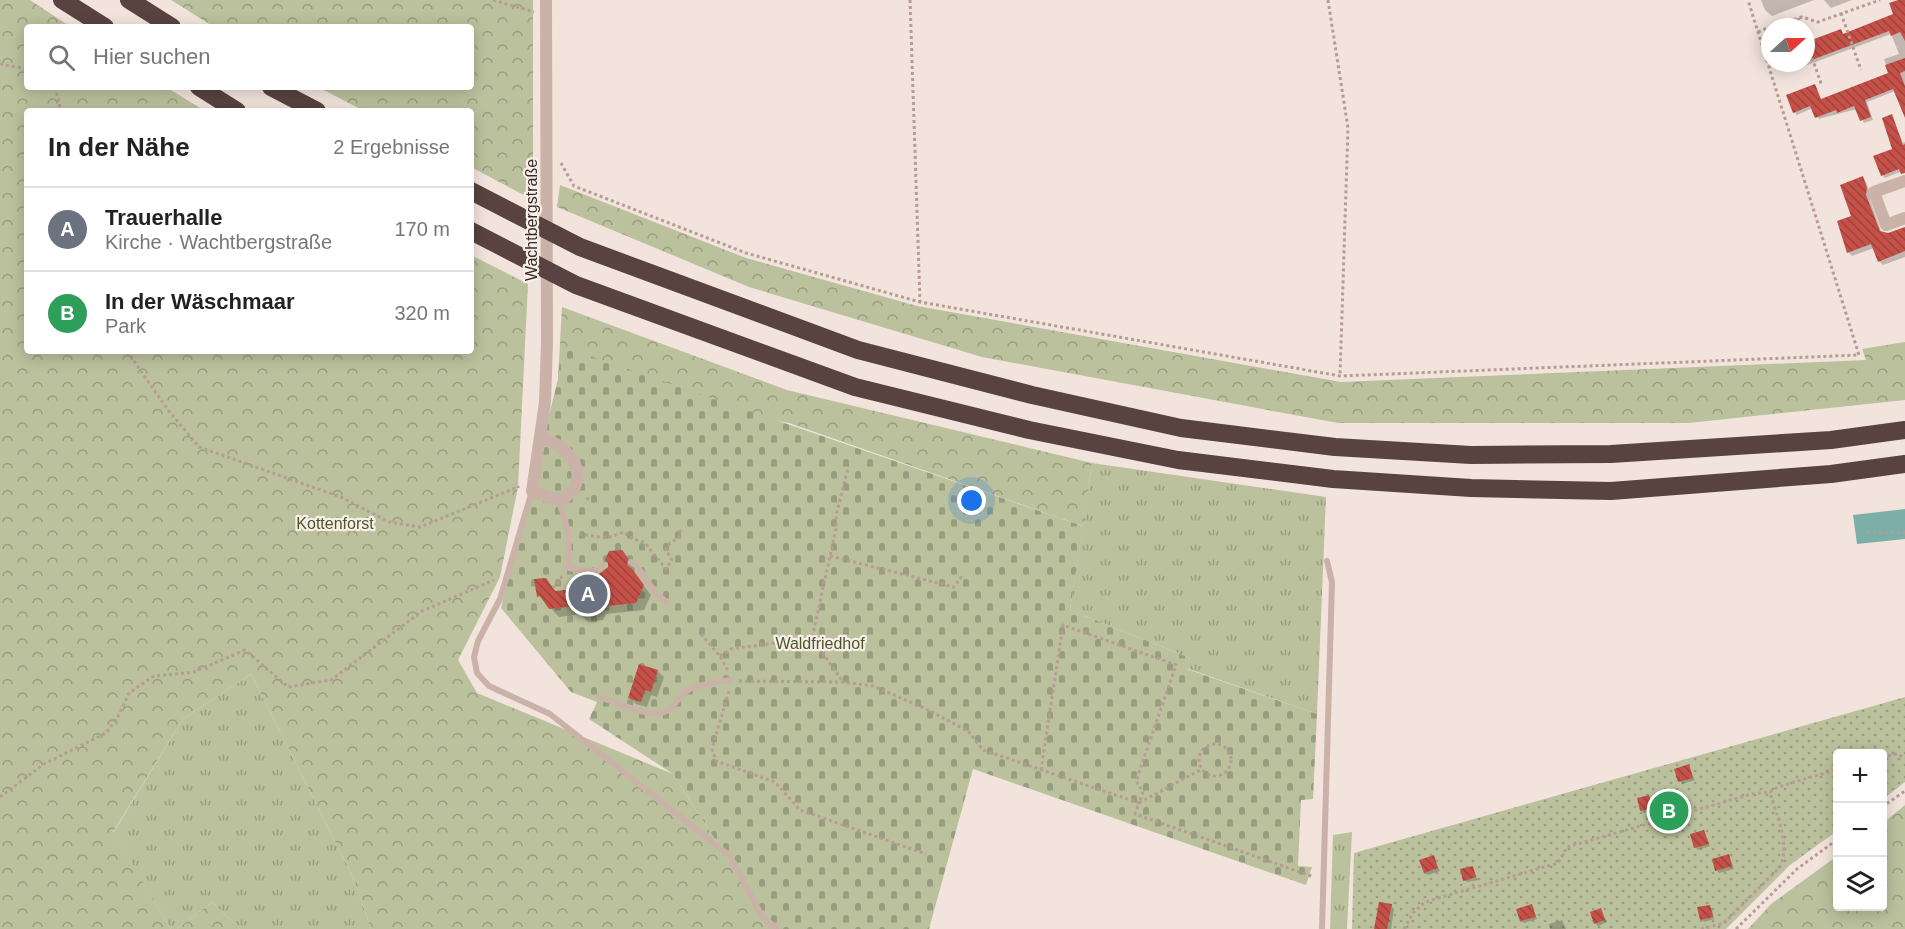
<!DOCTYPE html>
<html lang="de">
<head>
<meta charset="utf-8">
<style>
  body { margin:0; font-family:Arial,sans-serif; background:#f2f2f2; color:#222 }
  .controls { position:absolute; right:18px; bottom:18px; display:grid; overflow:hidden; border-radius:6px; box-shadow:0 3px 15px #0003 }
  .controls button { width:54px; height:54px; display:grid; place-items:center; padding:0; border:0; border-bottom:2px solid #e0e0e0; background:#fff; color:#222; font:30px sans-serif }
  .compass { position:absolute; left:1761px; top:18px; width:54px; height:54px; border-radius:50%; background:#fff; box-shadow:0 3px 15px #0003; rotate:69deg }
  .you { position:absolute; left:972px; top:501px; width:21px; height:21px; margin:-15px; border:4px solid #fff; border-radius:50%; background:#1a73e8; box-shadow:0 0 0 9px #1a73e833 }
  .badge { display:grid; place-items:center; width:39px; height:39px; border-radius:50%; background:#2563eb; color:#fff; font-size:20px; font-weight:700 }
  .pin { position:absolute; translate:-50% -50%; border:3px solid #fff; box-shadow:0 2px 6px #0006 }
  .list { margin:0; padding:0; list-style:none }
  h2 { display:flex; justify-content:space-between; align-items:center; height:78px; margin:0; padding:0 24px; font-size:26px }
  h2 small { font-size:20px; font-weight:400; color:#767676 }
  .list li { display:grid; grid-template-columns:39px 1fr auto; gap:18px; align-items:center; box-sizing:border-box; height:84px; padding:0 24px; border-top:2px solid #e0e0e0 }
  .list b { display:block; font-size:22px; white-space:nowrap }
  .list p { margin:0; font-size:20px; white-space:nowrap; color:#767676 }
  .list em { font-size:20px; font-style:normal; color:#767676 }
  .icon { flex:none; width:33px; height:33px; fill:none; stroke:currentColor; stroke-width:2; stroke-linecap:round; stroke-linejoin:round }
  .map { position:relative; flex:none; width:1905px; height:929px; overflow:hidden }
  .search { position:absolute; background:#fff; box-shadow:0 3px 15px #0003; left:24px; top:24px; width:450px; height:66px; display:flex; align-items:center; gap:15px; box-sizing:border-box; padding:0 21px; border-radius:6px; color:#767676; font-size:22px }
  .panel { position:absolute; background:#fff; box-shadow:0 3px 15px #0003; left:24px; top:108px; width:450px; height:246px; border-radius:6px }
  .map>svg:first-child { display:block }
</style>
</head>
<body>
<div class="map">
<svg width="1905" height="929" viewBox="0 0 1905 929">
  <defs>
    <pattern id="grass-tufts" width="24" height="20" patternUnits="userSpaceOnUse" patternTransform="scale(1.5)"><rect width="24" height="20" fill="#bbc19d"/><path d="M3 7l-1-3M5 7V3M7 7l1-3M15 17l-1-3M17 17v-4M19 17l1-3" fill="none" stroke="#999d80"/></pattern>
    <pattern id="forest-crowns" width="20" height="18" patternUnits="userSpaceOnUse" patternTransform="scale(1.5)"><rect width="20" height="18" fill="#bbc19d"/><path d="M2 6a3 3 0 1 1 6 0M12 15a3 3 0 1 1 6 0" fill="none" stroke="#999d80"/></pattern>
    <pattern id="cemetery-stones" width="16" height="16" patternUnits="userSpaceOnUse" patternTransform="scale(1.5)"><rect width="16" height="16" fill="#bbc19d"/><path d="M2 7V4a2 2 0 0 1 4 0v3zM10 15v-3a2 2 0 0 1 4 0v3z" fill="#999d80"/></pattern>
    <pattern id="garden-dots" width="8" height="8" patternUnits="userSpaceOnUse" patternTransform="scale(1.5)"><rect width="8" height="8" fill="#bbc19d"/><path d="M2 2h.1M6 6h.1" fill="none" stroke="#999d80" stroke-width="1.8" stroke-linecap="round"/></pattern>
    <pattern id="building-back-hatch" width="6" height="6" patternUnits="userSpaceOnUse" patternTransform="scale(1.5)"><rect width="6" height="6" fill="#c45048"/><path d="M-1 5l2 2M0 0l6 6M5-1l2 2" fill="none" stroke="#a0433c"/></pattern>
  </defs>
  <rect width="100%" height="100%" fill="#f2e4dd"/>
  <g fill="url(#grass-tufts)">
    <path d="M1092 463 1326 497 1317 714 1186 668 1190 658 1070 610Z"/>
    <path d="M251 674 353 877 371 929H240L212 902 177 929H171L113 833 183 719Z"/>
    <path d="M1352 832 1347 929H1330L1333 835Z"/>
  </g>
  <g fill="url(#forest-crowns)">
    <path d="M0 0H30L71 27H27V87H166L205 111H27V351H471V255L528 284 518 487 500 577 458 660 477 693 673 774 773 929H371L353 877 251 674 183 719 113 832 171 929H0Z"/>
    <path d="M171 0H533V200L471 167V111H364L318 87H471V27H214Z"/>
    <path d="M560 185 746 258 917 306 1341 382 1866 360 1862 349 1905 342V400L1689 423H1338L982 357 749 287 557 207Z"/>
    <path d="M562 307 787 390 1092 463 1083 526 789 423 558 379Z"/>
    <path d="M1905 805V929H1748L1771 904 1837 856 1838 906H1882L1883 823Z"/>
    <path d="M212 902 240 929H177Z"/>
  </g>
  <path fill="url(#cemetery-stones)" d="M561 346 1083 526 1070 610 1190 658 1187 669 1317 714 1313 799 1301 800 1298 866 1312 867 1306 885 973 769 929 929H773L673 774 589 719 597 702 571 692 501 608 558 379Z"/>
  <path fill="url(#garden-dots)" d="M1905 697V782L1883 799 1882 754H1838L1837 831 1790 865 1726 929H1352L1354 853Z"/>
  <path fill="#7cafa8" d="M1905 509V539L1857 544 1853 515Z"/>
  <g fill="#0003">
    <path d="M1761 0H1814L1772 16 1765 10Z"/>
    <path d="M1824 0H1852L1831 8Z"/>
    <path d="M1902 0H1905V104L1895 91 1867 102 1873 120 1864 123 1857 109 1819 119 1813 108 1797 115 1794 112 1814 86 1822 101 1890 74 1884 59 1899 54 1891 34 1799 68 1796 63H1806V44L1840 31 1844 35 1895 15Z"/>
    <path d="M1892 116 1903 143 1905 142V170L1885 178 1882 175 1894 150Z"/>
    <path d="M1862 178 1866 182 1870 193V200L1882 234H1889L1905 228V257L1883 265 1879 261 1874 248 1852 256 1848 252 1853 217Z"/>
    <path d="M621 551 635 567 634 573 651 595 644 610 606 614 603 620 588 622 580 614 559 617 539 596 545 580 557 593 594 588Z"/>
    <path d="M657 671 664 677 657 697 651 695 647 707 636 704 630 698Z"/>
    <path d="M1688 766 1695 780 1682 784 1676 770Z"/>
    <path d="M1649 797 1655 810 1644 813 1641 810Z"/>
    <path d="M1704 831 1710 846 1698 850 1695 847Z"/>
    <path d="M1729 855 1734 869 1719 873 1717 870Z"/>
    <path d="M1433 857 1440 871 1428 875 1425 872Z"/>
    <path d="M1472 867 1478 880 1467 882 1464 880Z"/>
    <path d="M1391 906 1394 909 1391 929H1376Z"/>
    <path d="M1531 906 1537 919 1524 923 1521 920Z"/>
    <path d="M1709 906 1712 909 1714 919 1704 922 1701 919Z"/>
    <path d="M1601 910 1607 922 1598 926 1595 923Z"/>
    <path d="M1562 920 1566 929H1550L1549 924Z"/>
  </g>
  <g fill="url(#building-back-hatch)">
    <path d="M1898 0H1905V41L1900 32 1891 36 1889 31 1806 62V42L1841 29 1843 34 1893 14 1889 3Z"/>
    <path d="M1905 58V71L1900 73 1905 86V118L1893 89 1865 100 1871 117 1860 121 1854 106 1837 113 1836 110 1815 118 1810 106 1793 113 1786 95 1815 84 1821 99 1888 73 1885 65Z"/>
    <path d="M1892 114 1903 145 1905 144V173L1901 174 1899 169 1881 176 1873 156 1892 149 1882 118Z"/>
    <path d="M1863 176 1867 188 1866 195 1880 231 1888 233 1905 227V251L1878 262 1871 244 1847 253 1837 221 1851 216 1840 185Z"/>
    <path d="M622 550 628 558 627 565 633 570 644 585 636 603 598 607 595 613 579 615 573 606 549 609 540 596 537 597 534 579 546 578 555 591 593 587 599 574 608 567V563L605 560 609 551Z"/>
    <path d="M639 664 658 670 651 692 645 690 641 702 628 698Z"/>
    <path d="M1689 764 1693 778 1678 782 1674 769Z"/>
    <path d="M1649 795 1653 808 1640 811 1637 798Z"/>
    <path d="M1704 830 1709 844 1694 848 1690 834Z"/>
    <path d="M1729 854 1732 866 1715 871 1712 859Z"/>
    <path d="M1434 855 1438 868 1424 873 1419 860Z"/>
    <path d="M1473 866 1476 877 1463 881 1460 869Z"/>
    <path d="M1379 902 1392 904 1387 929H1374Z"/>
    <path d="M1532 904 1536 917 1520 921 1516 909Z"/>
    <path d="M1710 905 1713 917 1700 920 1697 907Z"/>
    <path d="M1601 908 1605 920 1594 924 1590 912Z"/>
  </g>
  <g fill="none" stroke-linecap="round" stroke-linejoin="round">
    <g stroke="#b69c93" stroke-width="3" stroke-dasharray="3 3" stroke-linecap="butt">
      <path d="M493 0 534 12"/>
      <path d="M910 0 920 302"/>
      <path d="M1328 0 1348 128 1340 376"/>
      <path d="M1841 13 1861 70"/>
      <path d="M1798 18 1801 27"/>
      <path d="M1771 27 1802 17 1818 22 1880 0"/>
      <path d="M1758 32 1770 27"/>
      <path d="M1806 41 1822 86"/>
      <path d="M0 64 27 69"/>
      <path d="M55 87 61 111"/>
      <path d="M561 163 574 186 746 253 920 302 1340 376 1859 355 1748 0"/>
      <path d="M127 351 168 410 199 447 341 497 389 522 420 527 518 487V488"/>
      <path d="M586 499 591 498"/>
      <path d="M1867 532 1905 533"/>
      <path d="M579 534 607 538 624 532 631 538 645 543 666 569 672 560 666 550 667 546 680 536V529"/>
      <path d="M830 556 954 587 963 575"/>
      <path d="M553 588 563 575"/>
      <path d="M701 634 720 656 728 671"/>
      <path d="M812 638 843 682"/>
      <path d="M720 656 731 649 812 638 836 529V516L847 472 850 469"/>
      <path d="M739 681 843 682 873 686 924 708 968 731 983 750 1139 803 1135 814 1314 877"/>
      <path d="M729 691 712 749 716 761 775 782 800 810 926 854"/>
      <circle cx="1215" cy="760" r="16"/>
      <path d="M1882 757 1897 754 1905 758"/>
      <path d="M1041 770 1063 625 1176 665 1136 781 1143 792 1139 803 1202 769"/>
      <path d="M0 797 44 764 106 733 119 715 129 693 154 676 194 672 245 650 288 687 331 680 422 611 494 580"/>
      <path d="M1882 807 1905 791"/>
      <path d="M1404 929 1413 913 1425 902 1558 863 1567 847 1752 794 1770 792 1778 787 1838 769"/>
      <path d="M1701 929 1724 923 1780 867C1791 845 1776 815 1770 792"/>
      <path d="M1736 929 1797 869 1838 839"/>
    </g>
    <g stroke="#cab2a8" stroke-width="6">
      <path d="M532 491 500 599 478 641 474 657 477 673 489 686 550 714 730 856 762 916 777 929"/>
      <path d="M559 501 568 531 569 568 592 572 603 565"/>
      <path d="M631 562 637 566 654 591 666 602"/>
      <path d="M599 697C612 701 637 711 649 713 678 716 675 694 692 688 703 684 718 682 730 680"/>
      <path d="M1322 929 1332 582 1327 561"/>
    </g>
    <g stroke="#cab2a8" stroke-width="12">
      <path d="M1905 181 1874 192 1886 225 1905 218"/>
      <path d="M540 439C545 440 550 440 554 443 580 456 588 488 559 501L532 491 545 402 547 343 546 0"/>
    </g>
    <g stroke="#584340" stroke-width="18">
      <path d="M62 0 105 27"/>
      <path d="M129 0 172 27"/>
      <path d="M199 87 237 111"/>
      <path d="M271 87 317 111"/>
      <path d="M471 191 580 247 858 350 1032 395 1181 428 1335 447 1471 455 1611 454 1831 440 1905 430"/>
      <path d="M471 231 576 285 855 387 1029 430 1178 460 1333 479 1471 488 1611 491 1831 474 1905 464"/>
    </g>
  </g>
  <g text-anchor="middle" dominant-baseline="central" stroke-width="4.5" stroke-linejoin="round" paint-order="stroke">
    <g font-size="16" fill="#372a28" stroke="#f9efe9">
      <text transform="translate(531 220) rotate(-90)">Wachtbergstraße</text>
    </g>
    <g font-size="16" fill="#4d552c" stroke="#f9efe9">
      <text x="335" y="523">Kottenforst</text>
      <text x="820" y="643">Waldfriedhof</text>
    </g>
  </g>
</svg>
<div class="controls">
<button>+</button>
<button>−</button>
<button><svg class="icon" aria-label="layers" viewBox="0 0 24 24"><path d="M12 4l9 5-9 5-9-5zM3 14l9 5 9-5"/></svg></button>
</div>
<svg class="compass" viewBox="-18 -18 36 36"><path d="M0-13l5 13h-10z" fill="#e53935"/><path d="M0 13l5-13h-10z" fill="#767676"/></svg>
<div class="you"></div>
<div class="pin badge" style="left:588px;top:594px;background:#6b7280">A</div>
<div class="pin badge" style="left:1669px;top:811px;background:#2e9e5b">B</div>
<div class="search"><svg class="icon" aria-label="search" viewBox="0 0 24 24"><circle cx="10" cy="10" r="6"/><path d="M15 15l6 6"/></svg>Hier suchen</div>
<section class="panel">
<h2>In der Nähe<small>2 Ergebnisse</small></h2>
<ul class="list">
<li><span class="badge" style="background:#6b7280">A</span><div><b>Trauerhalle</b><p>Kirche · Wachtbergstraße</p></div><em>170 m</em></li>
<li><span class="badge" style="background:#2e9e5b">B</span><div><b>In der Wäschmaar</b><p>Park</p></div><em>320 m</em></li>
</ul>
</section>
</div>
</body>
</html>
